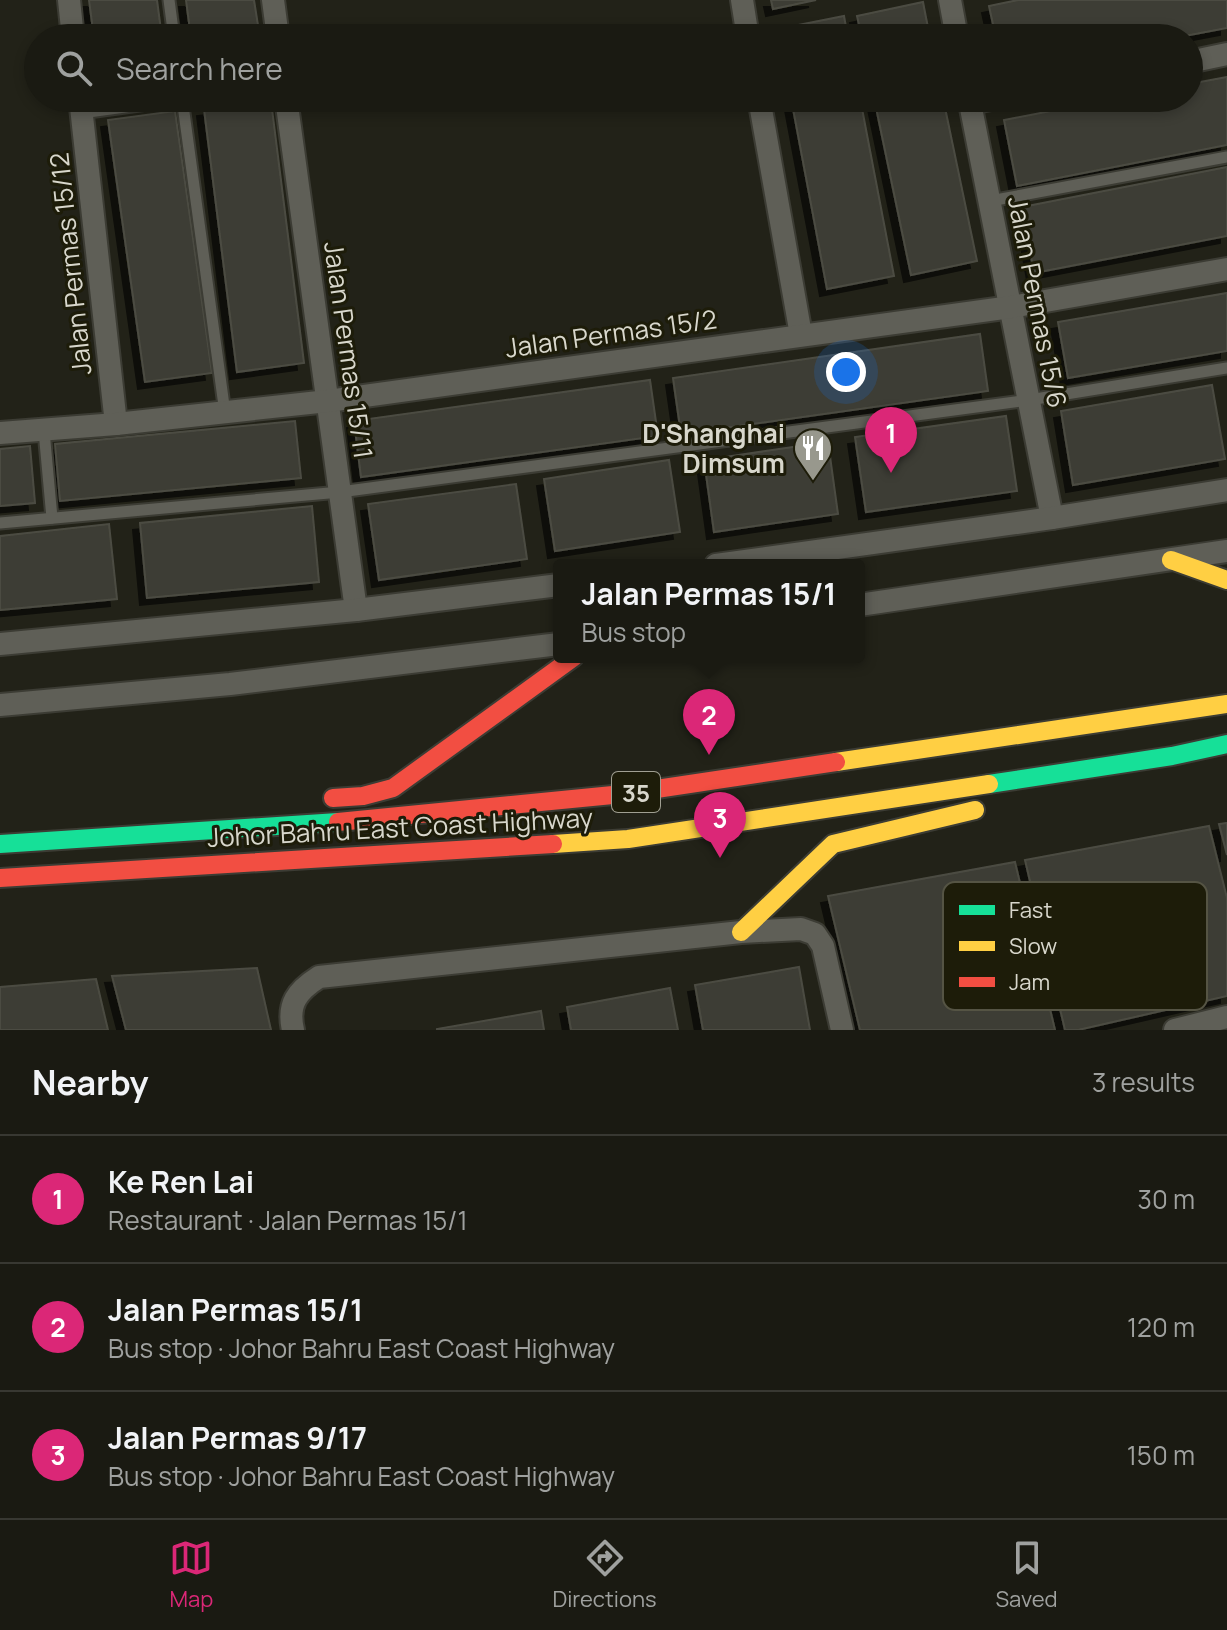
<!DOCTYPE html>
<html lang="en">
<head>
<meta charset="utf-8">
<style>
  body { margin:0; font-family:Manrope,sans-serif; background:#272720; color:#f1f3f6 }
  .you { position:absolute; left:846px; top:372px; width:28px; height:28px; margin:-20px; border:6px solid #fff; border-radius:50%; background:#1a73e8; box-shadow:0 0 0 12px #1a73e833 }
  .badge { display:grid; place-items:center; width:52px; height:52px; border-radius:50%; background:#db2777; color:#fff; font-size:26px; font-weight:700 }
  .pin { position:absolute; translate:-50% -66px; filter:drop-shadow(0 2px 4px #0008) }
  .pin::after { content:''; position:absolute; top:42px; width:28px; height:24px; background:inherit; clip-path:polygon(0 0,100% 0,50% 100%) }
  .popup { position:absolute; left:553px; top:559px; width:312px; height:104px; box-sizing:border-box; display:grid; place-content:center; border-radius:8px; background:#1a1a12; filter:drop-shadow(0 2px 6px #0005); font-size:26px; white-space:nowrap; color:#9fa19f }
  .popup b { font-size:30px; color:#f1f3f6 }
  .popup::after { content:''; position:absolute; left:50%; top:100%; margin-left:-16px; border:16px solid transparent; border-top-color:#1a1a12 }
  .list { margin:0; padding:0; list-style:none }
  h2 { display:flex; justify-content:space-between; align-items:center; height:104px; margin:0; padding:0 32px; font-size:34px }
  h2 small { font-size:26px; font-weight:400; color:#9fa19f }
  .list li { display:grid; grid-template-columns:52px 1fr auto; gap:24px; align-items:center; box-sizing:border-box; height:128px; padding:0 32px; border-top:2px solid #383832 }
  .list b { display:block; font-size:30px; white-space:nowrap }
  .list p { margin:0; font-size:26px; white-space:nowrap; color:#9fa19f }
  .list em { font-size:26px; font-style:normal; color:#9fa19f }
  .icon { flex:none; width:44px; height:44px; fill:none; stroke:currentColor; stroke-width:2; stroke-linecap:round; stroke-linejoin:round }
  .map { position:relative; flex:none; width:1227px; height:1030px; overflow:hidden }
  .search { position:absolute; background:#1a1a12; box-shadow:0 4px 12px #0003; left:24px; right:24px; top:24px; height:88px; display:flex; align-items:center; gap:20px; box-sizing:border-box; padding:0 28px; border-radius:44px; color:#9fa19f; font-size:30px }
  .sheet { height:488px; background:#1a1a12 }
  nav { display:flex; justify-content:space-around; align-items:center; box-sizing:border-box; height:112px; border-top:2px solid #383832; background:#1a1a12; font-size:22px; color:#9fa19f }
  nav a { display:grid; justify-items:center; gap:4px }
  nav .on { color:#db2777 }
  .map>svg:first-child { display:block }
</style>
</head>
<body>
<div class="map">
<svg width="1227" height="1030" viewBox="0 0 1227 1030">
  <defs>
    <filter id="shadow"><feDropShadow dx="-7" dy="7" stdDeviation="0" flood-color="#0009"/></filter>
  </defs>
  <rect width="100%" height="100%" fill="#222218"/>
  <g fill="#3d3d34" stroke="#4c4c43" stroke-width="2" filter="url(#shadow)">
    <path d="M89 0H157L162 38H94Z"/>
    <path d="M186 0H254L260 38H191Z"/>
    <path d="M771 0H816L773 9Z"/>
    <path d="M1018 0H1227V28L1174 38H996L989 6Z"/>
    <path d="M923 2 930 38H862L857 16Z"/>
    <path d="M844 16 848 38H780L778 29Z"/>
    <path d="M1227 77V145L1017 186 1004 120 1118 98H1189V84Z"/>
    <path d="M791 98H860L894 276 827 289Z"/>
    <path d="M874 98H943L977 261 911 275Z"/>
    <path d="M271 101 304 363 237 372 204 109Z"/>
    <path d="M175 111 212 373 145 382 108 120Z"/>
    <path d="M1227 167V236L1034 273 1022 207Z"/>
    <path d="M1227 293V351L1068 378 1058 322Z"/>
    <path d="M980 334 988 391 681 434 673 378Z"/>
    <path d="M650 380 658 436 361 477 354 421Z"/>
    <path d="M1212 385 1225 459 1073 485 1061 411Z"/>
    <path d="M1006 416 1017 491 866 512 855 437Z"/>
    <path d="M295 421 301 478 60 501 55 444Z"/>
    <path d="M828 442 838 514 714 532 704 460Z"/>
    <path d="M30 446 35 503 0 506V449Z"/>
    <path d="M669 460 680 532 555 551 544 479Z"/>
    <path d="M516 484 527 559 379 580 368 504Z"/>
    <path d="M312 506 319 582 147 598 140 523Z"/>
    <path d="M109 524 117 599 0 610V536Z"/>
    <path d="M1227 823V855L1219 824Z"/>
    <path d="M1209 826 1227 898V996L1078 1030H1065L1025 860Z"/>
    <path d="M1015 862 1055 1030H860L828 896Z"/>
    <path d="M799 967 810 1030H703L695 985Z"/>
    <path d="M257 968 271 1030H126L112 976Z"/>
    <path d="M96 979 108 1030H0V987Z"/>
    <path d="M670 988 678 1030H571L567 1007Z"/>
    <path d="M541 1011 544 1030H437V1029Z"/>
  </g>
  <g fill="none" stroke-linecap="round" stroke-linejoin="round">
    <defs>
      <g id="lane">
        <path d="M169 0 174 38"/>
        <path d="M182 98 225 413"/>
        <path d="M81 113 191 98"/>
        <path d="M990 201 1227 157"/>
        <path d="M44 431 52 518"/>
        <path d="M0 523 340 492 1029 400 1227 368"/>
      </g>
      <g id="street">
        <path d="M69 0 73 38"/>
        <path d="M273 0 278 38"/>
        <path d="M742 0 748 38"/>
        <path d="M950 0 957 38"/>
        <path d="M1189 62 1227 54"/>
        <path d="M80 98 116 424"/>
        <path d="M286 98 356 610"/>
        <path d="M759 98 801 335"/>
        <path d="M969 98 1052 518"/>
        <path d="M970 103 996 98"/>
        <path d="M0 433 116 424 328 401 1011 307 1227 269"/>
        <path d="M716 565 1052 518 1227 490"/>
        <path d="M859 605 1227 551"/>
        <path d="M0 644 356 610 559 585"/>
        <path d="M0 705 230 684 559 644"/>
        <path d="M293 1030C287 1004 297 991 319 977L741 932 801 929 815 934 823 946 842 1030"/>
        <path d="M1175 1030 1227 1017"/>
      </g>
      <g id="fast">
        <path d="M989 784 1172 756 1227 744"/>
        <path d="M0 844 338 822"/>
      </g>
      <g id="slow">
        <path d="M1171 560 1227 580"/>
        <path d="M836 762 1227 704"/>
        <path d="M553 844 628 839 989 784"/>
        <path d="M741 932 833 844 975 810"/>
      </g>
      <g id="jam">
        <path d="M333 798 363 796 393 788 574 657"/>
        <path d="M338 822 623 794 836 762"/>
        <path d="M0 878 553 844"/>
      </g>
    </defs>
    <use href="#lane" stroke="#3c3c34" stroke-width="15"/>
    <use href="#street" stroke="#3c3c34" stroke-width="26"/>
    <use href="#fast" stroke="#3c3c34" stroke-width="22"/>
    <use href="#slow" stroke="#3c3c34" stroke-width="22"/>
    <use href="#jam" stroke="#3c3c34" stroke-width="22"/>
    <use href="#lane" stroke="#5f5f57" stroke-width="11"/>
    <use href="#street" stroke="#5f5f57" stroke-width="22"/>
    <use href="#fast" stroke="#16e098" stroke-width="18"/>
    <use href="#slow" stroke="#ffcf43" stroke-width="18"/>
    <use href="#jam" stroke="#f24e42" stroke-width="18"/>
  </g>
  <defs>
    <symbol id="restaurant-pin" viewBox="-11 -11 22 30"><path d="M0 17L-7.5 6A9.5 9.5 0 1 1 7.5 6Z" fill="#98988d" stroke="#1d1c09"/><path d="M-5-6h1v4h1v-4h1v4h1v-4h1v5L-1.5 .5V6h-2V.5L-5-1ZM5-6V6H3V1.5H1.5Q1.5-4 5-6Z" fill="#fff"/></symbol>
  </defs>
  <g fill-rule="evenodd">
    <use href="#restaurant-pin" x="791" y="426" width="44" height="60"/>
  </g>
  <g text-anchor="middle" dominant-baseline="central" stroke-width="6" stroke-linejoin="round" paint-order="stroke">
    <rect fill="#1d1c09" stroke="#a09f92" stroke-width="2" x="612" y="772" width="48" height="40" rx="6"/>
    <g font-size="24" font-weight="bold" fill="#d8d7cc">
      <text x="636" y="792">35</text>
    </g>
    <g font-size="26" fill="#d8d7cc" stroke="#1d1c09">
      <text transform="translate(70 264) rotate(-96)">Jalan Permas 15/12</text>
      <text transform="translate(1038 302) rotate(79)">Jalan Permas 15/6</text>
      <text transform="translate(611 333) rotate(-8)">Jalan Permas 15/2</text>
      <text transform="translate(349 350) rotate(82)">Jalan Permas 15/11</text>
      <text transform="translate(400 827) rotate(-3)">Johor Bahru East Coast Highway</text>
    </g>
    <g font-size="26" font-weight="bold" fill="#d8d7cc" stroke="#1d1c09" text-anchor="end">
      <text x="785" y="433">D'Shanghai<tspan x="785" dy="30">Dimsum</tspan></text>
    </g>
  </g>
  <rect x="943" y="882" width="264" height="128" rx="12" fill="#1d1c09" stroke="#555444" stroke-width="2"/>
  <rect x="959" y="905" width="36" height="10" fill="#16e098"/>
  <rect x="959" y="941" width="36" height="10" fill="#ffcf43"/>
  <rect x="959" y="977" width="36" height="10" fill="#f24e42"/>
  <g font-size="22" fill="#d8d7cc">
    <text x="1009" y="918">Fast</text>
    <text x="1009" y="954">Slow</text>
    <text x="1009" y="990">Jam</text>
  </g>
</svg>
<div class="you"></div>
<div class="pin badge" style="left:891px;top:473px">1</div>
<div class="pin badge" style="left:709px;top:755px">2</div>
<div class="popup"><b>Jalan Permas 15/1</b>Bus stop</div>
<div class="pin badge" style="left:720px;top:858px">3</div>
<div class="search"><svg class="icon" aria-label="search" viewBox="0 0 24 24"><circle cx="10" cy="10" r="6"/><path d="M15 15l6 6"/></svg>Search here</div>
</div>
<section class="sheet">
<h2>Nearby<small>3 results</small></h2>
<ul class="list">
<li><span class="badge">1</span><div><b>Ke Ren Lai</b><p>Restaurant · Jalan Permas 15/1</p></div><em>30 m</em></li>
<li><span class="badge">2</span><div><b>Jalan Permas 15/1</b><p>Bus stop · Johor Bahru East Coast Highway</p></div><em>120 m</em></li>
<li><span class="badge">3</span><div><b>Jalan Permas 9/17</b><p>Bus stop · Johor Bahru East Coast Highway</p></div><em>150 m</em></li>
</ul>
</section>
<nav>
<a class="on"><svg class="icon" aria-label="map" viewBox="0 0 24 24"><path d="M3 6l6-2 6 2 6-2v14l-6 2-6-2-6 2zM9 4v14M15 6v14"/></svg>Map</a>
<a><svg class="icon" aria-label="directions" viewBox="0 0 24 24"><path d="M12 3l9 9-9 9-9-9zM9 14v-3h6M13 9l2 2-2 2"/></svg>Directions</a>
<a><svg class="icon" aria-label="saved" viewBox="0 0 24 24"><path d="M7 4h10v16l-5-4-5 4z"/></svg>Saved</a>
</nav>
</body>
</html>
